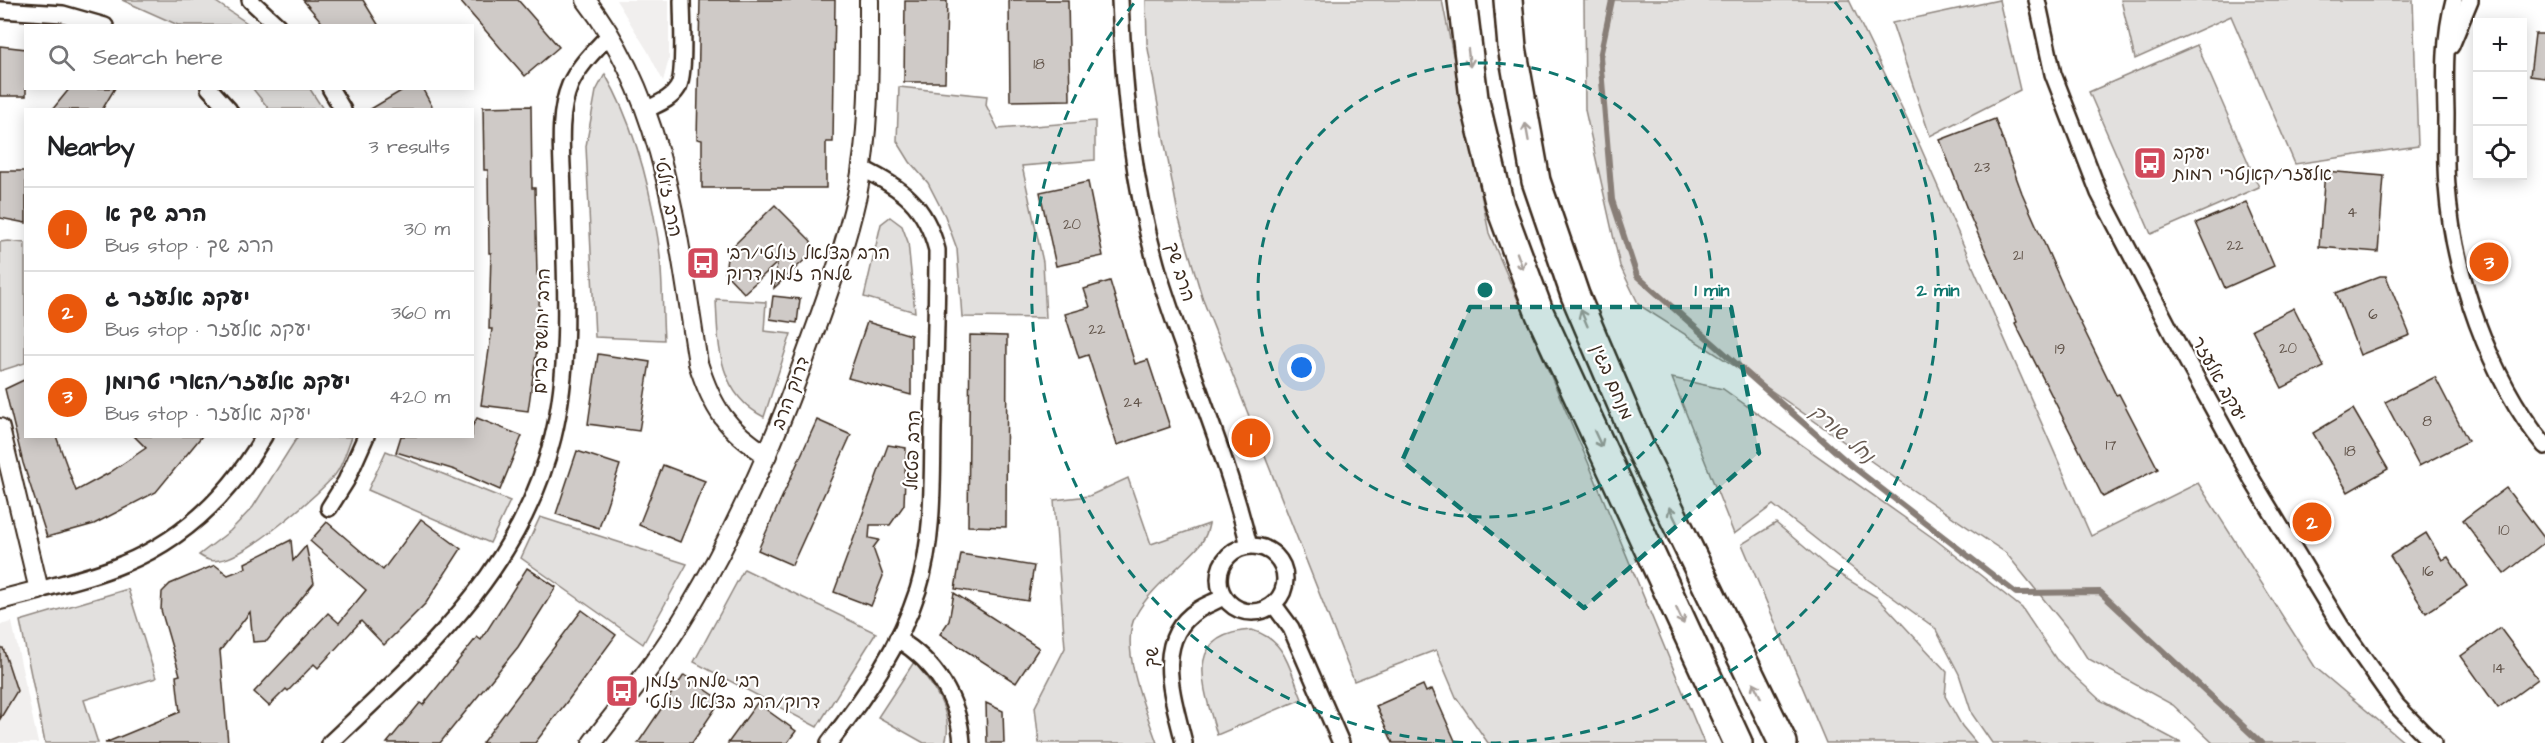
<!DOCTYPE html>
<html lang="en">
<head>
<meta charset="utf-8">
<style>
  body { margin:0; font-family:"Architects Daughter","Playpen Sans Hebrew",sans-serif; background:#f2f2f2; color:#202124 }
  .controls { position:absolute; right:18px; top:18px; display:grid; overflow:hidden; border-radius:0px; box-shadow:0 3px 15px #0003 }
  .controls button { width:54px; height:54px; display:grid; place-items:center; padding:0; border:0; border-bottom:2px solid #e0e0e0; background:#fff; color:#202124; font:30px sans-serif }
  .you { position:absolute; left:1302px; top:368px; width:21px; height:21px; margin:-15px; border:4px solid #fff; border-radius:50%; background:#1a73e8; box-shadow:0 0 0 9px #1a73e833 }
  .badge { display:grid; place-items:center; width:39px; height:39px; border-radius:50%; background:#ea580c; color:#fff; font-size:20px; font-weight:700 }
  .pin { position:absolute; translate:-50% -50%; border:3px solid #fff; box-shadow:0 2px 6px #0006 }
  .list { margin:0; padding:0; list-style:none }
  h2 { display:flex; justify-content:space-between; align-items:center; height:78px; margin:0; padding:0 24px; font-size:26px }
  h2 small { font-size:20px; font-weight:400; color:#757577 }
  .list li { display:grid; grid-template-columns:39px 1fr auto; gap:18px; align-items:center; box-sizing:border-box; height:84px; padding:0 24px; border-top:2px solid #e0e0e0 }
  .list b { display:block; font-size:22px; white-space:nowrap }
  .list p { margin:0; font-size:20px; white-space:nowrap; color:#757577 }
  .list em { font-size:20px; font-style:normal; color:#757577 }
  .icon { flex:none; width:33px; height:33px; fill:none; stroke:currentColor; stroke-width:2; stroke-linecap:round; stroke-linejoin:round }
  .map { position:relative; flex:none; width:2545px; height:743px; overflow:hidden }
  .search { position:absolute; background:#fff; box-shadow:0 3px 15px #0003; left:24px; top:24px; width:450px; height:66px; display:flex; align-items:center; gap:15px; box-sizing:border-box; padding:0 21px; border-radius:0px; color:#757577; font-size:22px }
  .panel { position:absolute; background:#fff; box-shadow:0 3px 15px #0003; left:24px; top:108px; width:450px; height:330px; border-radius:0px }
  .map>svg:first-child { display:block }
</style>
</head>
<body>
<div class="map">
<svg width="2545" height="743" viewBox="0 0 2545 743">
  <rect width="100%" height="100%" fill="#fff"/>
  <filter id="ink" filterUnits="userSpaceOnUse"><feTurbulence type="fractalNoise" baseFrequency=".0167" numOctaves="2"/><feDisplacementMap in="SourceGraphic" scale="12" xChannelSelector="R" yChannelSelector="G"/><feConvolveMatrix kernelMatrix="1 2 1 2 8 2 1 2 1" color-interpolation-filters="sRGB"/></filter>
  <g filter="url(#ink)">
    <g fill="#f1efee">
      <path d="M616 0H669V59L663 81 647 50Z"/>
      <path d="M12 622 38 743H0V625Z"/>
    </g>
    <g fill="#e2e0de" stroke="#8e857e" stroke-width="1.5">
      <path d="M122 0H213L250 25H178Z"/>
      <path d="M1146 0H1442L1489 233 1588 462 1704 743H1488L1456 697 1436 650 1354 681 1203 300 1179 219 1164 139 1147 43Z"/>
      <path d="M1584 0H1849L1920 146 2091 536 2198 483 2315 667 2405 743H2213L2173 705 2087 658 2072 634 2006 553 1902 483 1752 377 1639 305 1620 266 1585 110Z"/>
      <path d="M1999 0 2020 90 1930 136 1892 23Z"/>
      <path d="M2121 0H2413L2418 146 2295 164 2231 16 2135 59Z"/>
      <path d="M2197 45 2259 187 2151 234 2089 92Z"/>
      <path d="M605 74C634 124 649 182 658 239 663 272 662 307 664 340L595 337 586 146 596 91Z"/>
      <path d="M899 87 987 96 986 105 998 129 1095 121V160L1022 166 1043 262 1046 318 962 317 957 249 945 216 928 183 910 162 897 141Z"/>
      <path d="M253 89H310L323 109H269Z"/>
      <path d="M890 217 902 226 908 242 915 312 864 297 881 224Z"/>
      <path d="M8 241 25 243V363L0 371V242Z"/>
      <path d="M716 299 766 302 764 331 791 334 764 417C718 394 718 345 716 299Z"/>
      <path d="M1672 378 1723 389 1936 540 2022 608 2056 659 2100 700 2181 743H1992L1972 714 1959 674 1935 628 1855 570 1773 505 1734 534Z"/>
      <path d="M298 436 352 437C347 448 343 465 335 475 316 496 247 557 220 560 211 562 207 560 199 555L230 531 253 507Z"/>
      <path d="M386 451 510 501 490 543 368 490Z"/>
      <path d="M1128 478 1151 544 1209 524C1205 545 1193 552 1178 567 1163 581 1146 596 1136 615 1118 646 1146 711 1157 743H1039L1035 707 1065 648 1054 500 1089 496Z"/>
      <path d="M540 517 687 564 643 644 521 558Z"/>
      <path d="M1776 523 1829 568 1878 598 1947 672 1945 696 1962 726 1976 743H1826L1742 544Z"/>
      <path d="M744 569 876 633 817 727 694 662Z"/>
      <path d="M128 589 156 678 84 700 98 743H45L20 621Z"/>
      <path d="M1252 630C1286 640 1289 668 1302 699L1217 735C1204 688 1181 634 1252 630Z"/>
      <path d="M914 662C932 683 955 714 945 743H924L878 717Z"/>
    </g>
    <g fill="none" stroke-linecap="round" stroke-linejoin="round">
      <path stroke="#887e77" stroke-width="6" d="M1612 0 1600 57 1612 200 1637 276 1852 466 2016 593 2100 592 2261 743"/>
    </g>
    <g fill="#cfcac7" stroke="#3b2a1e" stroke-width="1.5">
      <path d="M303 0H363L379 26H325Z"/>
      <path d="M459 0H518L559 47 525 76Z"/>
      <path d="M700 0H835L833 142H826V188H702V140L697 139Z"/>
      <path d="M1009 0H1068L1070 100 1010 101Z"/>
      <path d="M905 1H947L945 82H904Z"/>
      <path d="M2535 34H2545V78L2530 76Z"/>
      <path d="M0 46 26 49V96H0Z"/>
      <path d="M70 88H115L102 110H52Z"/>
      <path d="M406 88H422L434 110H369Z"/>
      <path d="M531 106 532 188H535L537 275H540L538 341 528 411 481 405 492 329H489L491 253H489L488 170H484L483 107Z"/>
      <path d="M1995 119 2022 193 2067 295 2116 395 2119 394 2158 469 2103 497 2015 323 2017 322 1969 214 1940 140Z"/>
      <path d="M0 171H26V223L0 218Z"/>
      <path d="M2325 171 2384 176 2378 252 2319 247Z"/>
      <path d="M1088 182 1103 256 1056 266 1040 192Z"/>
      <path d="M2246 202 2274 266 2225 288 2196 223Z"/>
      <path d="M775 205 811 241V254L774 288 777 263 744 293 725 273 728 251Z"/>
      <path d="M2380 276H2386L2410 335 2360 355 2336 293Z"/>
      <path d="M1110 281 1135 364 1148 360 1170 427 1117 445 1088 355 1079 358 1065 314 1090 307 1084 289Z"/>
      <path d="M773 296 800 299 797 323 770 319Z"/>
      <path d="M2294 308 2324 367 2282 388 2252 329Z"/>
      <path d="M867 322 911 335V395L848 378Z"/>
      <path d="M970 335 1007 336 1006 527 968 526Z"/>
      <path d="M598 354 650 362 639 431 588 424Z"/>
      <path d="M2435 377 2468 441 2419 466 2385 402Z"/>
      <path d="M26 379V436H56L76 491 109 473 146 448 134 436H202L156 492 94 524 47 537 23 463 5 389Z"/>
      <path d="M2353 409 2388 469 2348 492 2313 433Z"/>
      <path d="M477 418 522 436 500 490 455 470 396 452 401 436H472V427Z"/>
      <path d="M817 420 851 435 792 565 758 550Z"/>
      <path d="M888 445 906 448 904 505 890 525H870L869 538 879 540 873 548 883 576 871 606 834 592Z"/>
      <path d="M577 451 620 465 599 528 556 514Z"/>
      <path d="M663 465 705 481 680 542 639 525Z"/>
      <path d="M2506 488 2545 539V542L2504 574 2463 520Z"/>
      <path d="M421 519 461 549 426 603 384 645 361 621 318 668 314 664 288 691 286 689 269 706 254 692 328 613 339 623 366 590 310 541 327 522 383 570Z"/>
      <path d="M2426 533 2442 560 2448 557 2467 586 2426 613 2390 556Z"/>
      <path d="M291 540 293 561 306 546 314 583 267 641 253 642 250 612 220 651 228 743H105L180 712 176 676 180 675 161 610 162 592 170 584 215 565 228 575 246 568 245 563Z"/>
      <path d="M961 554 1034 566 1028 601 955 589Z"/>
      <path d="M527 568 556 587 518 647 440 743H387L420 703 423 705 477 637 481 640Z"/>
      <path d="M954 593 1039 648 1016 683 940 634 949 621Z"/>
      <path d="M582 610 616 635 569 699 535 743H482Z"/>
      <path d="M2500 628 2538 679 2498 708 2461 656Z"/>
      <path d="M0 648H3L17 691 0 719Z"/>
      <path d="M684 675 721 700 692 743H638Z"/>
      <path d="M1423 685 1426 692 1432 689 1456 743H1393L1376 706Z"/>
      <path d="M757 703 796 731 787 743H728Z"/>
      <path d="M986 703 1003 711 1004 743H987Z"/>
    </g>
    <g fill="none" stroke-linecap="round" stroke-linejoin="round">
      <defs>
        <g id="minor">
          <path d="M250 0 278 26"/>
          <path d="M1120 0C1124 94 1133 188 1160 278 1188 368 1227 454 1249 546"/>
          <path d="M2037 0 2053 74 2099 193 2175 339 2254 483 2340 625 2397 706 2433 743"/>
          <path d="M2454 0C2444 37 2445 75 2446 113 2446 137 2445 161 2447 186 2453 273 2489 378 2545 446"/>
          <path d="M0 10 63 14 105 26"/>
          <path d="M2451 46 2470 0"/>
          <path d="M209 88 229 110"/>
          <path d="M330 88 343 110"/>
          <path d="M646 110C657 104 670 100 677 89 686 78 682 17 682 0"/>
          <path d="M329 508 346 481 366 436"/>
          <circle cx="1252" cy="579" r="33"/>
          <path d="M39 590C67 582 96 576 123 564 184 539 231 493 264 436"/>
          <path d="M1274 605 1291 628 1341 743"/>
          <path d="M897 639C935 661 959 699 962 743"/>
          <path d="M330 743C425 653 521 570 553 437 572 359 565 277 563 197 563 162 556 118 570 85 579 65 595 50 609 35"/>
          <path d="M829 743C865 697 900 646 918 590 934 539 932 481 933 428 935 369 937 309 937 250 925 204 902 188 861 168"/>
          <path d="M1184 743C1174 700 1151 640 1198 610 1205 605 1215 602 1223 597"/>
        </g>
        <g id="tertiary">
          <path d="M586 0C666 103 678 238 698 363 712 407 727 431 767 455"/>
          <path d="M0 428 39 590 0 600"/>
          <path d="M592 743C626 699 662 655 690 607 741 522 779 431 812 338 829 291 846 244 857 195 870 132 869 64 869 0"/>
        </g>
        <g id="motorway">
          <path d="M1462 0 1474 98 1500 206 1540 314 1738 743"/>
          <path d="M1508 0 1512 47 1536 181 1575 295 1641 450 1783 743"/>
        </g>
      </defs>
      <use href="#minor" stroke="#3b2a1e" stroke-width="20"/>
      <use href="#tertiary" stroke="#3b2a1e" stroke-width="22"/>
      <use href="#motorway" stroke="#3b2a1e" stroke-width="32"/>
      <use href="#minor" stroke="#fff" stroke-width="15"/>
      <use href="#tertiary" stroke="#fff" stroke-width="18"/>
      <use href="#motorway" stroke="#fff" stroke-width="27"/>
    </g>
    <defs><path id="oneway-shaft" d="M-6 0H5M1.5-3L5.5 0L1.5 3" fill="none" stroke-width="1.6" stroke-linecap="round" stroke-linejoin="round" transform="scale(1.5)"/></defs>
    <g stroke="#a79f9a">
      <use href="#oneway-shaft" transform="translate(1469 58) rotate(83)"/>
      <use href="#oneway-shaft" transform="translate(1527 132) rotate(-100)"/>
      <use href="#oneway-shaft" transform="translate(1520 261) rotate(70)"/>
      <use href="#oneway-shaft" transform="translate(1584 318) rotate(-113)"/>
      <use href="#oneway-shaft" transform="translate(1598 439) rotate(65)"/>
      <use href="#oneway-shaft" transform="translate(1673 515) rotate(-116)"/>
      <use href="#oneway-shaft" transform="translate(1680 616) rotate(65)"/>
      <use href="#oneway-shaft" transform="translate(1757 690) rotate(-116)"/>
    </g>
  </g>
  <path fill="#0f766e" fill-opacity="0.2" stroke="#0f766e" stroke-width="4.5" stroke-dasharray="12 8" stroke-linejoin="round" d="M1470 307H1731L1759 453 1584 608 1402 461Z"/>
  <g fill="none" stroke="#0f766e" stroke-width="3" stroke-dasharray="10 8">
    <circle cx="1485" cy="290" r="227"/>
    <path d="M1481 743A453 453 0 0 1 1135 2M1835 2A453 453 0 0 1 1489 743"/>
  </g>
  <defs>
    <symbol id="bus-square" viewBox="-11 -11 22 22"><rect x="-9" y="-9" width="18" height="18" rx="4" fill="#d1495b" stroke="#fff"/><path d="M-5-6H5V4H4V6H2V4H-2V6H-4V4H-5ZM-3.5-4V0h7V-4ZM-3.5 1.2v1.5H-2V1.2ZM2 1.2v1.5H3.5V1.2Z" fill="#fff"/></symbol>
  </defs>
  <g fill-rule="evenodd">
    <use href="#bus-square" x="2131" y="144" width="38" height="38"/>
    <use href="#bus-square" x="684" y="244" width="38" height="38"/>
    <use href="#bus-square" x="603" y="672" width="38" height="38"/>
  </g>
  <g text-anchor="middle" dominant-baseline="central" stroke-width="4.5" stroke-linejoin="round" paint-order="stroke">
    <g font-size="15" fill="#605248">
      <text x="1039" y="64">18</text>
      <text x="1982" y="167">23</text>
      <text x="2352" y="212">4</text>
      <text x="1072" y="224">20</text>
      <text x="2235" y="245">22</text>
      <text x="2018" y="255">21</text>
      <text x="2373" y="314">6</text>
      <text x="1097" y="329">22</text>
      <text x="2288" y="348">20</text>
      <text x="2060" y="349">19</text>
      <text x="1133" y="402">24</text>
      <text x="2427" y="421">8</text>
      <text x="2111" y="445">17</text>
      <text x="2350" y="451">18</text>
      <text x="2504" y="530">10</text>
      <text x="2428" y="571">16</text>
      <text x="2499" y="668">14</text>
    </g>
    <g font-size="18" fill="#3b2a1e" stroke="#fff" text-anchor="start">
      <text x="2173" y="153">יעקב<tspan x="2173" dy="21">אלעזר/קאנטרי רמות</tspan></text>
      <text x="726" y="253">הרב בצלאל זולטי/רבי<tspan x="726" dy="21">שלמה זלמן דרוק</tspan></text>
      <text x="645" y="681">רבי שלמה זלמן<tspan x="645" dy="21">דרוק/הרב בצלאל זולטי</tspan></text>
    </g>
    <g font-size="18" fill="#3b2a1e" stroke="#fff">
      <text transform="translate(668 197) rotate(79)">הרב ז'ולטי</text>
      <text transform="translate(1180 272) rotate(73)">הרב שך</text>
      <text transform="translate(542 331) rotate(-88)">הרב יהושע ברים</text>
      <text transform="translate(2219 379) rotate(61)">יעקב אלעזר</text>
      <text transform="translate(1612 382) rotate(67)">מנחם בגין</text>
      <text transform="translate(791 393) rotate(-69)">דרוק הרב</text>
      <text transform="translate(913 450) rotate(-88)">הרב פטאל</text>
      <text transform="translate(1152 657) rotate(-85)">שך</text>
    </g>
    <g font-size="20" font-style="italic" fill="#685b52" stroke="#fff">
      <text transform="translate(1842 434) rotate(41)">נחל שורק</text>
    </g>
  </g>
  <circle cx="1485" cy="290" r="9" fill="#0f766e" stroke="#fff" stroke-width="3"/>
  <g font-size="18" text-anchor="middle" font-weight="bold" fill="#0f766e" stroke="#fff" stroke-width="4.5" stroke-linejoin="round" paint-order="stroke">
    <text x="1712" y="296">1 min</text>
    <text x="1938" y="296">2 min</text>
  </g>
</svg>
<div class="controls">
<button>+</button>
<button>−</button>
<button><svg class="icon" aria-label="locate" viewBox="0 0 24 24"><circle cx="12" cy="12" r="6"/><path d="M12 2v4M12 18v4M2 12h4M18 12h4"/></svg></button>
</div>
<div class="you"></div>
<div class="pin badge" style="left:1251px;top:438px">1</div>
<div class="pin badge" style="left:2312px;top:522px">2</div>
<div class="pin badge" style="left:2489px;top:262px">3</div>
<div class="search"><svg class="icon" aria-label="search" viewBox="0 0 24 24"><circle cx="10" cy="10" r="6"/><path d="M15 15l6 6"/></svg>Search here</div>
<section class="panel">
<h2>Nearby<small>3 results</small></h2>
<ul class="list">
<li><span class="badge">1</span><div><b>הרב שך א</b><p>Bus stop · הרב שך</p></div><em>30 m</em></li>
<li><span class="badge">2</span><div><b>יעקב אלעזר ג</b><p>Bus stop · יעקב אלעזר</p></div><em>360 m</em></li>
<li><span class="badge">3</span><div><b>יעקב אלעזר/הארי טרומן</b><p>Bus stop · יעקב אלעזר</p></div><em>420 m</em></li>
</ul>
</section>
</div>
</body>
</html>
